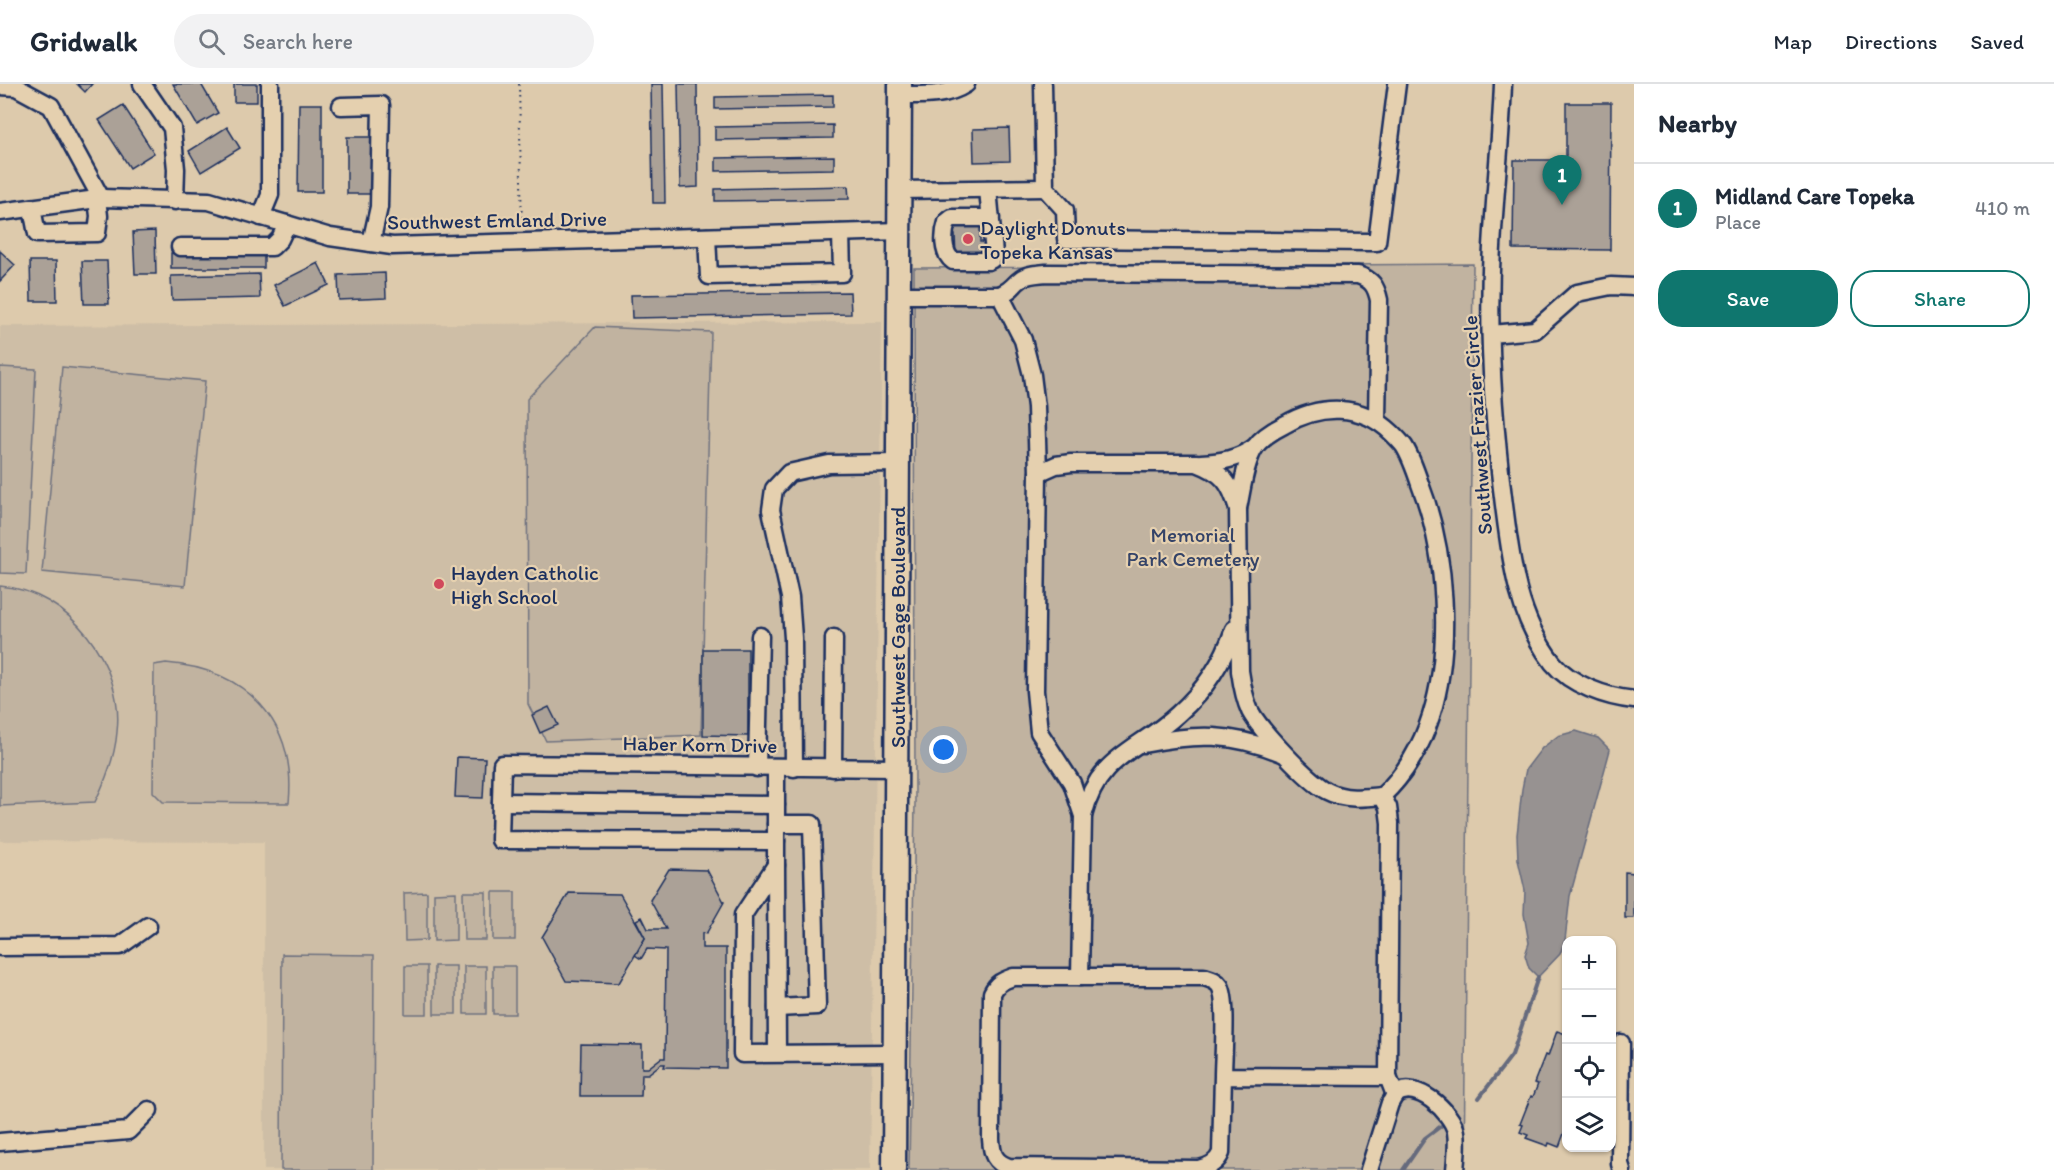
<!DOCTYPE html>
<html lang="en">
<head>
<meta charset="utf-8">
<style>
  body { margin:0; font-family:Itim,sans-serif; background:#f2f2f3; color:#1f2937 }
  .controls { position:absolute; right:18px; bottom:18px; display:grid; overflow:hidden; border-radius:12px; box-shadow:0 2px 4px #0004 }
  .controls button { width:54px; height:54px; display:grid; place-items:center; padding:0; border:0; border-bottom:2px solid #e0e1e3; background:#fff; color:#1f2937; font:30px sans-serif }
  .you { position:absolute; left:944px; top:666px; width:21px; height:21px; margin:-15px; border:4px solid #fff; border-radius:50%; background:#1a73e8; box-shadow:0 0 0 9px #1a73e833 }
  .badge { display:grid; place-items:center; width:39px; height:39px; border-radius:50%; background:#0f766e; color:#fff; font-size:20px; font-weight:700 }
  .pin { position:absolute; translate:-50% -50px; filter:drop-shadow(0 2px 3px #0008) }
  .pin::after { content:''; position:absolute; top:32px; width:21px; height:18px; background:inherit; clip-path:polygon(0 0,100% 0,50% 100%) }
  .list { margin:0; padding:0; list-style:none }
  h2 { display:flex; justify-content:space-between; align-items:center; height:78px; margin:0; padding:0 24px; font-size:26px }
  h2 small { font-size:20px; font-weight:400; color:#747a83 }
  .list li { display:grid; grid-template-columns:39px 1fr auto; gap:18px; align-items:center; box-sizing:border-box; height:90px; padding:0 24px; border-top:2px solid #e0e1e3 }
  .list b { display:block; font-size:22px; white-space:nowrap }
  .list p { margin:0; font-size:20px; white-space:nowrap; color:#747a83 }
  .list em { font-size:20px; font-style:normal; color:#747a83 }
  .actions { display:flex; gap:12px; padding:18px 24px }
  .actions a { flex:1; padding:14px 0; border:2px solid #0f766e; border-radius:24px; text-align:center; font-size:21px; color:#0f766e }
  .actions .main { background:#0f766e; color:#fff }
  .icon { flex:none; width:33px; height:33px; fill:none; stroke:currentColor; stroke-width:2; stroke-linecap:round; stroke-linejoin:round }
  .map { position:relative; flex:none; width:1634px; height:1086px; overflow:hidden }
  header { display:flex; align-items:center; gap:36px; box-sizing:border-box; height:84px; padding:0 30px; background:#fff; border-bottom:2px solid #e0e1e3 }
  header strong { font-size:28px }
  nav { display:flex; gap:33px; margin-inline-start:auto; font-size:21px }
  .search { width:420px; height:54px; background:#f2f2f3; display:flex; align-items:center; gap:15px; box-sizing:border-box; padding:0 21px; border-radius:33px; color:#747a83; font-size:22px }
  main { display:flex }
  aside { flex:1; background:#fff }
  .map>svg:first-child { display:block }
</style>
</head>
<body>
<header>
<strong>Gridwalk</strong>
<div class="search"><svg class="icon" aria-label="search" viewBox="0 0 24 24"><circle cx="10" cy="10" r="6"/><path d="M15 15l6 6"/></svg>Search here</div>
<nav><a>Map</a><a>Directions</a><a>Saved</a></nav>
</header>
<main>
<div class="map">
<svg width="1634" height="1086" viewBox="0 0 1634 1086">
  <rect width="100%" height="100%" fill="#ddcaac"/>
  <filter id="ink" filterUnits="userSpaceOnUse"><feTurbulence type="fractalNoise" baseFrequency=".0167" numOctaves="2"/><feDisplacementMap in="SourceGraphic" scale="12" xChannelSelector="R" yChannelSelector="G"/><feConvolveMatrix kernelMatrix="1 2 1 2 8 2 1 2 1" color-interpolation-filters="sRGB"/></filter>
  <g filter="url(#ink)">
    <path fill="#cebea6" d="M882 238 870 1086H264V758L0 757V242Z"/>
    <g fill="#c1b3a0" stroke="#6e717f" stroke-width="1.5">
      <path d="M1473 180 1464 1086H909L915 719 914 184Z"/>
      <path d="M595 243 711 248 701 651 546 657 528 620 527 315Z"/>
      <path d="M0 283 36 285 26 490 0 489Z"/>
      <path d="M62 283 205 297 185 502 42 488Z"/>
      <path d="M0 502C69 507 125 581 117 648 115 673 106 696 95 718L0 722Z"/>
      <path d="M166 579C246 585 297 637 289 719L163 718 153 708 154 581Z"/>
      <path d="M427 808V856L405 857 404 809Z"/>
      <path d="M456 808V856L434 857V809Z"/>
      <path d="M463 808H486V856H464Z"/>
      <rect x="493" y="808" width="22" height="48"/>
      <path d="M282 870 374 871 373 1086H281Z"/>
      <rect x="405" y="882" width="22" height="48"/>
      <rect x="434" y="882" width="22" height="48"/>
      <rect x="464" y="882" width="22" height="48"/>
      <rect x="493" y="882" width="22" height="48"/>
    </g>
    <path fill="#979291" stroke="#656a7d" stroke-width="1.5" d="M1576 647 1598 654 1610 666 1570 812 1565 856 1560 870 1538 893 1529 884 1525 871 1529 859 1524 830 1525 806 1518 776 1517 751 1522 705 1526 685 1542 664 1558 652Z"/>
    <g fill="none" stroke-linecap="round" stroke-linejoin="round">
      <g stroke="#656a7d" stroke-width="4">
        <path d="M1479 1014 1512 971 1538 893"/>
        <path d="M1403 1086 1425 1054 1441 1042"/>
      </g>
    </g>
    <g fill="#aba197" stroke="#1b2f5e" stroke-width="1.5">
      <path d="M77 0H92L85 8Z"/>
      <path d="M173 0H201L218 29 197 41Z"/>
      <rect x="234" y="0" width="23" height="18"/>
      <path d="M651 0H663L665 119H653Z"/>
      <path d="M678 0H697L698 103 680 104Z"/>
      <path d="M833 11V23L715 25V13Z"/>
      <path d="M1566 19H1611L1610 166 1513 165 1514 76H1566Z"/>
      <path d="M299 20H322V108H298Z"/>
      <path d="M123 21 154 69 130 84 99 36Z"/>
      <path d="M833 41V54L715 56V43Z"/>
      <path d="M227 43 240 64 201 88 189 67Z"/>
      <path d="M1009 44 1010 77 974 78 973 45Z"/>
      <rect x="347" y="53" width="28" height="57"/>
      <path d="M834 72V85L716 87V74Z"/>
      <path d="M848 102 849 115 715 117V105Z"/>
      <path d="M980 140V158H984V165H981V171L956 172 955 151H951V141Z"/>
      <path d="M155 147 156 190H135L133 148Z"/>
      <path d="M0 167 15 181 0 197Z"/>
      <rect x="171" y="169" width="93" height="15"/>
      <path d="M30 177H56L57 217H31Z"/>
      <path d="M82 177H107L109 220H84Z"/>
      <path d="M318 179 329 201 285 222 274 201Z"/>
      <path d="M385 189 386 214 339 216 338 191Z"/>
      <path d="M259 190 260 214 172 216 171 192Z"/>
      <path d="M850 208 851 230 632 234 631 211Z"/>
      <path d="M703 565H748V652L703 651Z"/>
      <path d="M549 623 558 641 540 649 532 631Z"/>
      <path d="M457 673 485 674 483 714 455 713Z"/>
      <path d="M669 785 707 786 724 818 706 850 702 849V864H726V984L664 983 665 980H661L648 990H642L641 1012H580L581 960 642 961V984H648L661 974H665L666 866 647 865 641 875 635 871 645 854 636 836 642 833 648 845H666L650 816Z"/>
      <path d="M1625 788 1634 789V834H1625Z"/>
      <path d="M569 809 620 810 645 854 619 899 566 897 542 853Z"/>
      <path d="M1557 947 1566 950V1044L1559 1063 1549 1059 1548 1062 1526 1054 1528 1051 1520 1048 1523 1041 1520 1040 1531 1012 1533 1013 1538 1000 1534 999 1545 971 1548 972Z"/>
    </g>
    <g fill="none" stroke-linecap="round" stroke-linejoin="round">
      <defs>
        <g id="minor">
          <path d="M142 0 172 44 176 85 175 117"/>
          <path d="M1043 0 1045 104 1065 126 1066 155 1370 158H1377L1397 0"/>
          <path d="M1503 0C1501 54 1495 108 1492 163 1487 249 1493 335 1504 421 1511 476 1517 533 1553 579 1571 601 1606 613 1634 616"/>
          <path d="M0 2 16 3 51 22 101 114 97 115 99 132 97 149 37 150 32 124"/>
          <path d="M900 11C923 11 946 13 966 0"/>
          <path d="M341 22 381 21 379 123 371 159"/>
          <path d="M988 105 994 170 992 175 988 177H953C942 169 943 150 947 138L952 134H991"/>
          <path d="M900 106 1045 104"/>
          <path d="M101 114 209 117 330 153 392 162 900 147"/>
          <path d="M0 128 97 115"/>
          <path d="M261 133 270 111V0"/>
          <path d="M707 153 709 192 842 189 841 149"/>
          <path d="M180 163H272L280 155 287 140"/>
          <path d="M899 211H1000L1023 256 1032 291 1036 323 1038 389 1035 607 1039 648 1072 699 1083 732"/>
          <path d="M1000 211C1014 205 1011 202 1021 195 1027 190 1038 190 1046 189L1358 191C1372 196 1376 202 1379 216L1377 335"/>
          <path d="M1491 250 1535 246 1577 209 1611 202 1634 203"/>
          <path d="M1201 379C1221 378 1238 375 1255 363"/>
          <path d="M1038 389 1056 381 1071 379H1197C1223 389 1230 398 1238 425L1240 587C1242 601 1244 614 1250 627 1260 646 1308 697 1327 707 1344 716 1363 714 1382 712L1388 723 1390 739 1388 993"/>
          <path d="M1238 424C1242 406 1245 378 1255 363 1262 353 1274 346 1284 341 1320 320 1361 319 1392 349 1396 353 1401 358 1404 362 1411 373 1416 388 1420 400 1446 467 1453 562 1431 632 1422 661 1405 691 1382 712"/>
          <path d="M1143 660C1197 649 1231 649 1282 669"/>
          <path d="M757 684 760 552"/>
          <path d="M776 684V781L743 831 742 970 895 969"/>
          <path d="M794 684 793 554 790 513 771 426 774 405 789 389 829 380 898 379"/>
          <path d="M833 684 834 554"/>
          <path d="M501 718 776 721"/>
          <path d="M776 740H812L817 922 777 924"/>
          <path d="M776 757 500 756 502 680 897 684"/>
          <path d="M776 781 777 969"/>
          <path d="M0 863 120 862 148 842"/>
          <path d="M1080 893 1083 732C1098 671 1137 668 1178 630 1205 606 1223 579 1234 545"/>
          <path d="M1621 959 1620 1080 1622 1086"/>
          <path d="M1223 992C1223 973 1228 916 1220 902 1216 896 1210 895 1204 893H1013C1002 897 997 899 992 909L991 1055C992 1070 994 1078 1009 1083L1198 1085C1209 1083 1217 1079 1221 1069L1223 992 1388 993 1395 1011"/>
          <path d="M0 1058 128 1047 149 1026"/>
          <path d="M1369 1086 1390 1019C1392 1017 1393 1013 1395 1011 1415 994 1452 1028 1456 1048 1458 1060 1456 1074 1455 1086"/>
        </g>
        <path id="major" d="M894 1086 900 0"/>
      </defs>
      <use href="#minor" stroke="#1b2f5e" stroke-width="21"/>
      <use href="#major" stroke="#1b2f5e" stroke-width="27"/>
      <path stroke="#1b2f5e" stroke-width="2" stroke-dasharray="1.5 4.5" stroke-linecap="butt" d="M519 0 522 144"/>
      <use href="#minor" stroke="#e5d0af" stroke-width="16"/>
      <use href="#major" stroke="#e5d0af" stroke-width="22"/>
    </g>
  </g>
  <g fill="#d1495b" stroke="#e5d0af" stroke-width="2">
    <circle cx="968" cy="155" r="6"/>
    <circle cx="439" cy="500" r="6"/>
  </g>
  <g text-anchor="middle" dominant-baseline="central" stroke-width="4.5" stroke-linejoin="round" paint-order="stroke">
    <g font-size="21" fill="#1b2f5e" stroke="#e5d0af">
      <text transform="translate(497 136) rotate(-1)">Southwest Emland Drive</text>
      <text transform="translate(1477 341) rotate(-94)">Southwest Frazier Circle</text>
      <text transform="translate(897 543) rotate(-90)">Southwest Gage Boulevard</text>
      <text transform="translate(700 660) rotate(1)">Haber Korn Drive</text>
    </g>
    <g font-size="21" fill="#1b2f5e" stroke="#e5d0af" text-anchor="start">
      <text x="980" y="143">Daylight Donuts<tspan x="980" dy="24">Topeka Kansas</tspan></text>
      <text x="451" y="488">Hayden Catholic<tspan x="451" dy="24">High School</tspan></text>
    </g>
    <g font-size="21" fill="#344368" stroke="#e5d0af">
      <text x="1193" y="450">Memorial<tspan x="1193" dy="24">Park Cemetery</tspan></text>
    </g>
  </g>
</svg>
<div class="controls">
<button>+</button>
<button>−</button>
<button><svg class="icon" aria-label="locate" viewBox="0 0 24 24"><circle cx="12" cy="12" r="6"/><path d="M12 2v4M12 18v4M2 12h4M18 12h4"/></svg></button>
<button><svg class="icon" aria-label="layers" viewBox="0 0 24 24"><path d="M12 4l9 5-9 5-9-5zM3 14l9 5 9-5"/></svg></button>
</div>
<div class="you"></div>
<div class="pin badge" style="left:1562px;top:121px">1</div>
</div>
<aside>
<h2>Nearby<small></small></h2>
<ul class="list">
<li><span class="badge">1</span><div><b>Midland Care Topeka</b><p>Place</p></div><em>410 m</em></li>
</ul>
<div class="actions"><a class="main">Save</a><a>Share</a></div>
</aside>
</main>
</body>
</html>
